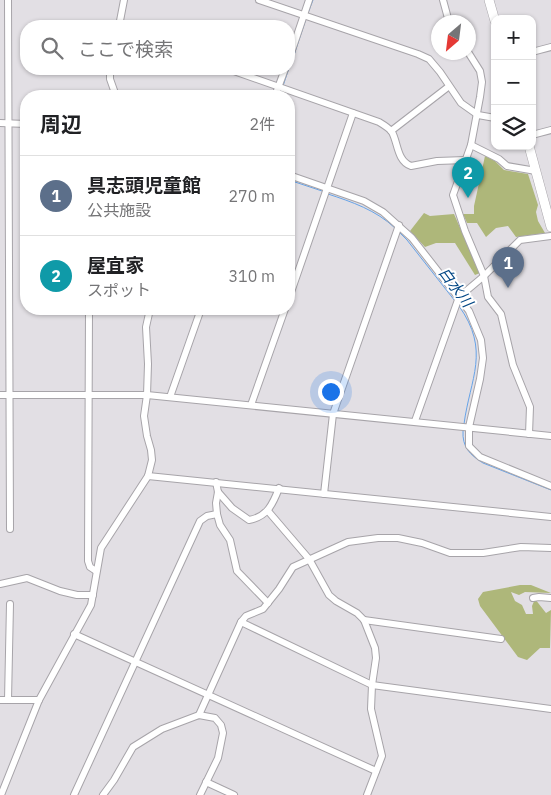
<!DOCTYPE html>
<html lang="ja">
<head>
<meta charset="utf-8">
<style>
  body { margin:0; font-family:"IBM Plex Sans","Noto Sans JP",sans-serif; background:#f2f2f2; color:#202124 }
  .controls { position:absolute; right:15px; top:15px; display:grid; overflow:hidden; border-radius:10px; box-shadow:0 1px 4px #0004 }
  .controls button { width:45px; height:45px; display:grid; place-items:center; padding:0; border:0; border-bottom:1px solid #e0e0e0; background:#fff; color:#202124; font:25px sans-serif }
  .compass { position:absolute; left:431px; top:15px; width:45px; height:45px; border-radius:50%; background:#fff; box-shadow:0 1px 4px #0004; rotate:208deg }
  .you { position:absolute; left:330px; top:391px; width:18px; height:18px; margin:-12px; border:4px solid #fff; border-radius:50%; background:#1a73e8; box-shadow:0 0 0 8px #1a73e833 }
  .badge { display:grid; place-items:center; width:32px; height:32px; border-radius:50%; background:#d93025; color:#fff; font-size:16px; font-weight:700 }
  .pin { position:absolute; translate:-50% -41px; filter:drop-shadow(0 1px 2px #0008) }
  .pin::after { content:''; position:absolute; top:26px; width:18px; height:15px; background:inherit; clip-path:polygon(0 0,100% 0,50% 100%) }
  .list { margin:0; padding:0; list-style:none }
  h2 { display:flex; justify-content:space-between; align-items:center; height:65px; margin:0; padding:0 20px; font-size:21px }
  h2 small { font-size:16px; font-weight:400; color:#757577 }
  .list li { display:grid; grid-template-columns:32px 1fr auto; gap:15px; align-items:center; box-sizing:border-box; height:80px; padding:0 20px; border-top:1px solid #e0e0e0 }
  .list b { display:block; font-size:19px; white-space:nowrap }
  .list p { margin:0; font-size:16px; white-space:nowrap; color:#757577 }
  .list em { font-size:16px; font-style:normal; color:#757577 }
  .icon { flex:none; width:28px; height:28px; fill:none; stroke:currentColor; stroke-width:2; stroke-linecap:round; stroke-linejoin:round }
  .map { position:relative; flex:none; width:551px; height:795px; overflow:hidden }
  .search { position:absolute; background:#fff; box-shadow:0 1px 4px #0004; left:20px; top:20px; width:275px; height:55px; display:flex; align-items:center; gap:12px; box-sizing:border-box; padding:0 18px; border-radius:20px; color:#757577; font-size:19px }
  .panel { position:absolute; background:#fff; box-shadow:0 1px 4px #0004; left:20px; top:90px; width:275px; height:225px; border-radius:20px }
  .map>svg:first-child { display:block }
</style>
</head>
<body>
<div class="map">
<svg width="551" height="795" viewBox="0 0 551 795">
  <rect width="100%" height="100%" fill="#e2dfe4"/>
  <g fill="#aeb77a">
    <path d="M485 156 495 161 504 170 528 174 538 205 536 212 538 221 545 233 516 237 508 226 496 228 486 237 477 223H467L463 214H474V206Z"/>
    <path d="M424 213 430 216 454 214 480 273 475 275 455 243H436L425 247 410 231Z"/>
    <path d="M520 585H531L551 593 525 592 519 595 511 592 515 601 522 605 526 614H533L532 606 535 599 546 613 551 610 550 648H540L527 660 518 657 480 606 478 599 483 592Z"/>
  </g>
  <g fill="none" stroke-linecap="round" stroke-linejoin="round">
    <g stroke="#66a3e8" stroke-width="1">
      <path d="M308 13 313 0"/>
      <path d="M294 55 306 19"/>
      <path d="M283 86 292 59"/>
      <path d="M279 96 281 90"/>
      <path d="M289 180 322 191"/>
      <path d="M328 194C352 202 376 210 395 228"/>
      <path d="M400 233 407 240 455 301"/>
      <path d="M459 306C491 351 470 378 464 424"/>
      <path d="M463 431C462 447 470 455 483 463L551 490"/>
    </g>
    <defs>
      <g id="minor">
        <path d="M8 0 10 529"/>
        <path d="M259 0 418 54 429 59 440 72 461 103 478 115 495 118"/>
        <path d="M443 0 449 22"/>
        <path d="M119 26 124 0"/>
        <path d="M468 52 480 71 482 82 480 97 471 145 453 195 465 231 484 276 488 297 501 314 513 365 530 407 529 434"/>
        <path d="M532 52 551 47"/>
        <path d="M289 59 309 0"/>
        <path d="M110 69V79L116 96"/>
        <path d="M228 69 379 122C384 125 389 128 392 132 398 143 397 161 411 166L437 161 466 160"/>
        <path d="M275 96 285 69"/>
        <path d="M0 123 26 124"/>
        <path d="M391 131 448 87"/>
        <path d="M532 135 551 130"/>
        <path d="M471 145 499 159 507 166 536 171"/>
        <path d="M289 175 364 201 383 212 412 238 469 311 481 340 483 358 480 379 469 427V446L480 457 551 486"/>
        <path d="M289 298 353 113"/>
        <path d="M89 309 88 561 90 567 96 571"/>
        <path d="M0 395H147L551 436"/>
        <path d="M170 397 201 309"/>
        <path d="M251 405 285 309"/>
        <path d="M415 421 459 297 484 276 520 240 551 236"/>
        <path d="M148 476 551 517"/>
        <path d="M216 482 218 492 216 503 217 514 220 525 230 540 237 571 268 603"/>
        <path d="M218 492 232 508 249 520C267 517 273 504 279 488"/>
        <path d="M324 494 333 414 399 225"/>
        <path d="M268 511 309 559 329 595 336 601 357 613 364 620 375 648 376 658 372 685 371 709 382 756 367 795"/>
        <path d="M0 584 27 578 60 591 77 595H93"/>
        <path d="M533 598 539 597 551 598"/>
        <path d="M364 620 501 639"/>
        <path d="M241 622 372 685 551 709"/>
        <path d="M74 634 376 771"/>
        <path d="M0 700H39"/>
        <path d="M8 700 10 604"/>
        <path d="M199 715 241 622 246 616 263 609 279 589 293 567 348 542 378 538H398L422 543 450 553H483L521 547 551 548"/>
        <path d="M206 782 234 795"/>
        <path d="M1 795 39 700 91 605 101 548 148 476 152 460 151 450 147 436 144 416 147 395 148 364 146 327 150 309"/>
        <path d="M74 795 200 521 207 516 217 514"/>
        <path d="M103 795 114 780 133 747 162 729 199 715 215 718 221 725 223 733 218 758 200 795"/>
      </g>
      <g id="highway">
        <path d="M489 0 495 21"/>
        <path d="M529 146 551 227"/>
      </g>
    </defs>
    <use href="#minor" stroke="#a7a4a9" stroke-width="8"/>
    <use href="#highway" stroke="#a7a4a9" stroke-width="10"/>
    <use href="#minor" stroke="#fff" stroke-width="6"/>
    <use href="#highway" stroke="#fff" stroke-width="9"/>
  </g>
  <g text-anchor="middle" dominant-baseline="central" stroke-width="4" stroke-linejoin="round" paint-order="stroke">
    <g font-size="15" font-style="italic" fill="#044886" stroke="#fff">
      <text transform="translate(456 287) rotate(53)">白水川</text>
    </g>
  </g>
</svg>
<div class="controls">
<button>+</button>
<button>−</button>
<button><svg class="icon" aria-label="layers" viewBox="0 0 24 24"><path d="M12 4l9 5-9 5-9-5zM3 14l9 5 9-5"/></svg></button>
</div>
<svg class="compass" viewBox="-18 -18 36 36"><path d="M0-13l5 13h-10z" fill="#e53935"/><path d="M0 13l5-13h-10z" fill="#757577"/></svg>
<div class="you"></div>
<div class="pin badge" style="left:508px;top:288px;background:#5c6f8a">1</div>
<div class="pin badge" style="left:468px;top:198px;background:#0f9aa8">2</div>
<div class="search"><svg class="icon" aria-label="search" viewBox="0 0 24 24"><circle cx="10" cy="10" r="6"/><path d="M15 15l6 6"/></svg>ここで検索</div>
<section class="panel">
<h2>周辺<small>2件</small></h2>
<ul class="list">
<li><span class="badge" style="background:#5c6f8a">1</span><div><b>具志頭児童館</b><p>公共施設</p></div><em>270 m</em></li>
<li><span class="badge" style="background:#0f9aa8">2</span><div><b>屋宜家</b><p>スポット</p></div><em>310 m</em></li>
</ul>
</section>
</div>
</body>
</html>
